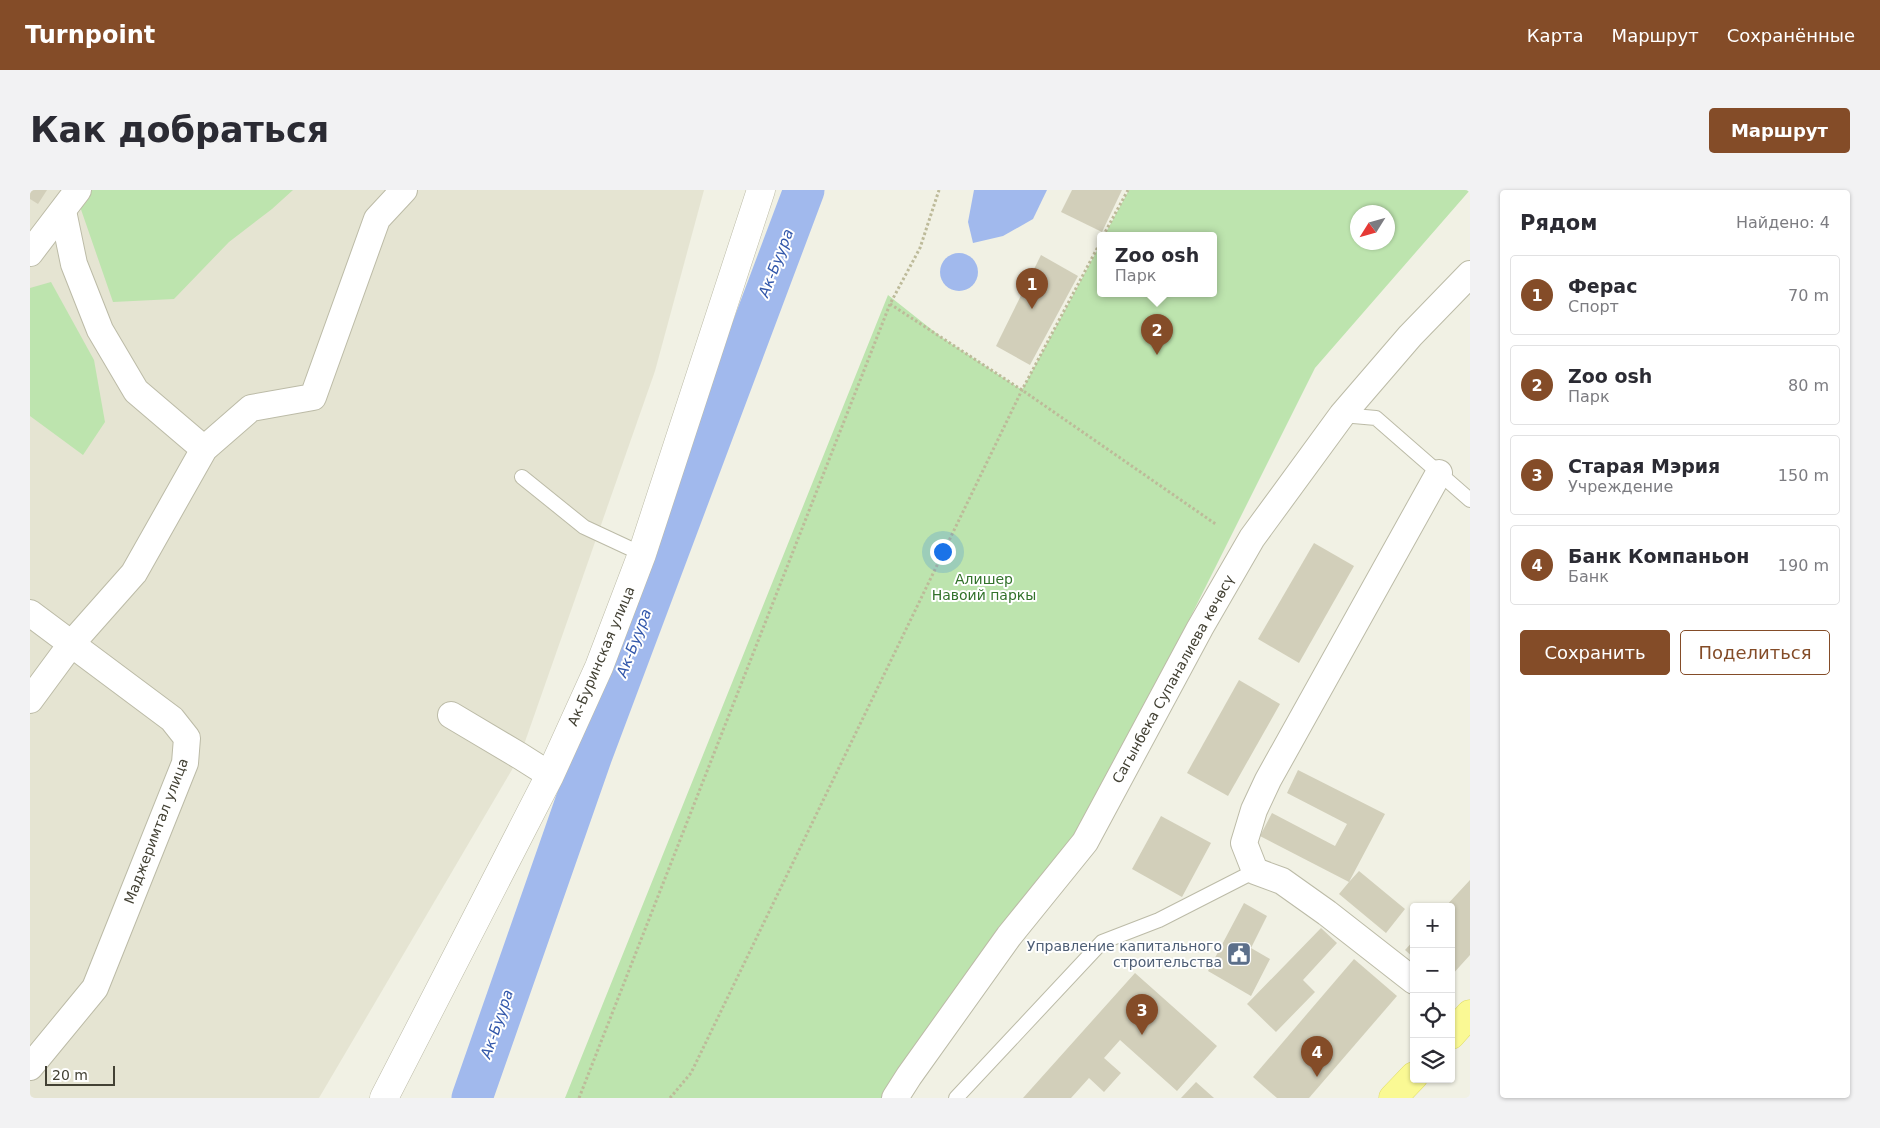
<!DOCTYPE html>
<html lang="ru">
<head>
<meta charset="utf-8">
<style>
  body { margin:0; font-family:"DejaVu Sans",sans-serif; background:#f2f2f3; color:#2b2b33 }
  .controls { position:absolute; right:15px; bottom:15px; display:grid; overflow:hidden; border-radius:5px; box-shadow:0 1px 4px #0004 }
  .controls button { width:45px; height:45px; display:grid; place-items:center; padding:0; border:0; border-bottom:1px solid #e1e1e2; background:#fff; color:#2b2b33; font:25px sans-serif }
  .compass { position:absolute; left:1320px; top:15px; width:45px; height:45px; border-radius:50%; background:#fff; box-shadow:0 1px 4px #0004; rotate:233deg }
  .scale { position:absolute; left:15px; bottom:12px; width:70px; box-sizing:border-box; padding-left:5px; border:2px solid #434134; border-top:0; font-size:14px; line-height:18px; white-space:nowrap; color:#434134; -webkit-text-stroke:4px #fff; paint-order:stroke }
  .you { position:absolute; left:912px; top:361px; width:18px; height:18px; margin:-12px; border:4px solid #fff; border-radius:50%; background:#1a73e8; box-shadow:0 0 0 8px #1a73e833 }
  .badge { display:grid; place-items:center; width:32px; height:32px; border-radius:50%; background:#844c28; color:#fff; font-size:16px; font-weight:700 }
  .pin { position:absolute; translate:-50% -41px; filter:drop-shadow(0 1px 2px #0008) }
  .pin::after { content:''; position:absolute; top:26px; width:18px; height:15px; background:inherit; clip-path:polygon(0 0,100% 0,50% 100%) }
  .popup { position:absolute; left:1067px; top:42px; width:120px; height:65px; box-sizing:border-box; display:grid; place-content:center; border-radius:5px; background:#fff; filter:drop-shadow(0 1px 4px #0005); font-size:16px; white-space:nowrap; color:#7c7c81 }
  .popup b { font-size:19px; color:#2b2b33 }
  .popup::after { content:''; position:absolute; left:50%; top:100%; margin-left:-10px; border:10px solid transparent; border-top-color:#fff }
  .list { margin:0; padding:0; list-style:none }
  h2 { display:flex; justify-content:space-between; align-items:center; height:65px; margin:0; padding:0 20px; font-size:21px }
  h2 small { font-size:16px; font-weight:400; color:#7c7c81 }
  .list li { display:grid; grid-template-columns:32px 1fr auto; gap:15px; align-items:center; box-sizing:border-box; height:80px; margin:0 10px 10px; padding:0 10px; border:1px solid #e1e1e2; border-radius:5px }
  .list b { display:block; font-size:19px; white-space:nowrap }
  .list p { margin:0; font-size:16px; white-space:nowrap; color:#7c7c81 }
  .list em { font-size:16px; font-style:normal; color:#7c7c81 }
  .actions { display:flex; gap:10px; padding:15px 20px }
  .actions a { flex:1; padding:11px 0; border:1px solid #844c28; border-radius:5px; text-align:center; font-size:18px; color:#844c28 }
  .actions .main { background:#844c28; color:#fff }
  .icon { flex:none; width:28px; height:28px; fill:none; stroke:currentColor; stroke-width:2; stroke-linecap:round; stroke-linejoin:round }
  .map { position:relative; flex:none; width:1440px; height:908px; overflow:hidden; border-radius:5px }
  header { display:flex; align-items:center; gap:30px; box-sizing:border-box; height:70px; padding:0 25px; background:#844c28; color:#fff }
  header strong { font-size:24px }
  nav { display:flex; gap:28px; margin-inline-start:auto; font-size:18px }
  .intro { display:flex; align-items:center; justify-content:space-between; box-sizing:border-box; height:120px; padding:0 30px }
  h1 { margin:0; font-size:35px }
  .button { padding:12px 22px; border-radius:5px; background:#844c28; color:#fff; font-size:18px; font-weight:700 }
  main { display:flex; gap:30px; padding:0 30px }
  aside { flex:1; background:#fff; border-radius:5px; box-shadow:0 1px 4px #0004 }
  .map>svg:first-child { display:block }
</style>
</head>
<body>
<header>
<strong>Turnpoint</strong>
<nav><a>Карта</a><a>Маршрут</a><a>Сохранённые</a></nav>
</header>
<div class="intro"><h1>Как добраться</h1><a class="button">Маршрут</a></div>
<main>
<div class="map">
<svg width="1440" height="908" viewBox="0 0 1440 908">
  <rect width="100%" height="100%" fill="#f1f1e4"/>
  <path fill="#e5e4d2" d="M0 0H674L625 181 490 566 289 908H0Z"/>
  <g fill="#bde4ae" fill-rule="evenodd">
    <path d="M48 0H263L242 19 199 52 144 109 83 112 46 5Z"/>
    <path d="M1099 0H1440L1285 178 1053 642 861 908H535L858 105 911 147 992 200 1071 53V104H1183V46H1074ZM1328 22H1358V52H1328Z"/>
    <path d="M21 92 64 170 75 232 53 265 0 226V98Z"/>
  </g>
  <g fill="#a1b9ed">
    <path d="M944 0H1017L1003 29 973 46 943 53 938 32Z"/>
    <circle cx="929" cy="82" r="19"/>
  </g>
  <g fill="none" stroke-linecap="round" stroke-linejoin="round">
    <path stroke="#a1b9ed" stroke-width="41" d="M442 908 562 565 774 0"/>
  </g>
  <g fill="#d2cfba">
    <path d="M0 0H17L8 14 0 9Z"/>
    <path d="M1042 0H1092L1072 42 1031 22Z"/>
    <path d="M1011 65 1048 86 1000 175 966 156Z"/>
    <path d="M1284 353 1324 376 1269 473 1228 449Z"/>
    <path d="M1209 490 1250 514 1198 606 1157 583Z"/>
    <path d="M1268 580 1355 624 1319 692 1329 681 1375 719 1356 743 1309 704 1319 692 1230 646 1242 623 1305 656 1317 634 1257 603Z"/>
    <path d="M1131 626 1181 653 1152 707 1102 679Z"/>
    <path d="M1440 690V765L1421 786V717H1415Z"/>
    <path d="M1214 713 1237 726 1221 758 1240 769 1221 806 1178 781Z"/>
    <path d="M1291 738 1307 753 1273 790 1285 802 1246 842 1217 814Z"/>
    <path d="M1384 750V768L1375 760Z"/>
    <path d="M1324 769 1367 806 1279 908H1247L1223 887Z"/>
    <path d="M1105 783 1187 856 1147 901 1090 850 1074 868 1091 883 1074 902 1059 888 1041 908H993Z"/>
    <path d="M1166 892 1184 908H1151Z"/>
  </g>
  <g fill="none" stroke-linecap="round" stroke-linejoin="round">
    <defs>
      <g id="service">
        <path d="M1312 225 1346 228 1440 310"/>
        <path d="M492 287 554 337 612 364"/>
        <path d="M926 908 1072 752 1129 730 1225 681"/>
      </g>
      <g id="minor">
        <path d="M33 21 44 74 70 140 106 201 174 259"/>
        <path d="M0 63 48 0"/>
        <path d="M0 423 142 529 157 548 155 573 65 798 0 877"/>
        <path d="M0 510 42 453 104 383 174 259 221 218 283 207 347 29 374 0"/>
        <path d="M421 525 490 566 520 585"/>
        <path d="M1384 791 1297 723 1252 691 1225 681 1214 653 1224 620 1238 590 1409 283"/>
        <path d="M865 908 879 886 979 746 1055 652 1170 438 1222 348 1312 225 1380 146 1440 84"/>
      </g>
      <path id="tertiary" d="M354 908 520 585 569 477 612 364 731 0"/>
      <g id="primary">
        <path d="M1421 845 1440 824"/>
        <path d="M1363 908 1384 886"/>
      </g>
    </defs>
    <use href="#service" stroke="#bcbba7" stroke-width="16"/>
    <use href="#minor" stroke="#bcbba7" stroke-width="28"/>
    <use href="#tertiary" stroke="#bcbba7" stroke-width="29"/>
    <use href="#primary" stroke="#dedb65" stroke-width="29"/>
    <g stroke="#bdba99" stroke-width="3" stroke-dasharray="2.5 2.5" stroke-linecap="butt">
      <path d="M1073 46 1098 0"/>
      <path d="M860 114 992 200 1187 335"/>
      <path d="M549 908 860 114 890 58 909 0"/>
      <path d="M640 908 661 883 992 200 1071 51"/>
    </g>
    <use href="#service" stroke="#fff" stroke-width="14"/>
    <use href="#minor" stroke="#fff" stroke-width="26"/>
    <use href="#tertiary" stroke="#fff" stroke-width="28"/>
    <use href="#primary" stroke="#faf994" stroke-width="28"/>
  </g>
  <defs>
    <symbol id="civic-square" viewBox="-11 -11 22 22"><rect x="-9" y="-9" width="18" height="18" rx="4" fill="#5c6f8a" stroke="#fff"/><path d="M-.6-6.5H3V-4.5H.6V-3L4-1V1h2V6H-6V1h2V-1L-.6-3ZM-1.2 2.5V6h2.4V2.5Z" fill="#fff"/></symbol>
  </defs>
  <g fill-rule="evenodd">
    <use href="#civic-square" x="1195" y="750" width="28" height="28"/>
  </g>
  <g text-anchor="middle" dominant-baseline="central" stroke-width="4" stroke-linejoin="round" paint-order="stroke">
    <g font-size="14" fill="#32722a" stroke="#fff">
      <text x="954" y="389">Алишер<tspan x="954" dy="16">Навоий паркы</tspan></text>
    </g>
    <g font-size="14" fill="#434134" stroke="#fff">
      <text transform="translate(571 466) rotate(-67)">Ак-Буринская улица</text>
      <text transform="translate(1143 489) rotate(-61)">Сагынбека Супаналиева көчөсү</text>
      <text transform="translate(126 641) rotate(-69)">Маджеримтал улица</text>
    </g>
    <g font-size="14" fill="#4e5e75" stroke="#fff" text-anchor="end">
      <text x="1192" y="756">Управление капитального<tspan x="1192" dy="16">строительства</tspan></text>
    </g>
    <g font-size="15" font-style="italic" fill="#3257aa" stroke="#fff">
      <text transform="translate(746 73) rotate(-69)">Ак-Буура</text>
      <text transform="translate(604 453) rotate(-69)">Ак-Буура</text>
      <text transform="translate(467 834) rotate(-71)">Ак-Буура</text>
    </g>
  </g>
</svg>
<div class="controls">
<button>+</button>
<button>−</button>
<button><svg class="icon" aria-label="locate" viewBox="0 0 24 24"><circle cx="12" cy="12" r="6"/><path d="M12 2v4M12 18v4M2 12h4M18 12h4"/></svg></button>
<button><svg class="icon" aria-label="layers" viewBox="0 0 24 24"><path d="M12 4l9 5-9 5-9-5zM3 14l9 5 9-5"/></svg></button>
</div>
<svg class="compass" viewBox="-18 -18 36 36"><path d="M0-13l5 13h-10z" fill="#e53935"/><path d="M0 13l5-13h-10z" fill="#7c7c81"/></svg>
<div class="scale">20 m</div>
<div class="you"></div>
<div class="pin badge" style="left:1002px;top:119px">1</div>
<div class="pin badge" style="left:1127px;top:165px">2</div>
<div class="popup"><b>Zoo osh</b>Парк</div>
<div class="pin badge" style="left:1112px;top:845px">3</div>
<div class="pin badge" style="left:1287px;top:887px">4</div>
</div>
<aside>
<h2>Рядом<small>Найдено: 4</small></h2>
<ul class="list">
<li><span class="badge">1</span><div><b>Ферас</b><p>Спорт</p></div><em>70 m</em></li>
<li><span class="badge">2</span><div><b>Zoo osh</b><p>Парк</p></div><em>80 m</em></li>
<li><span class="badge">3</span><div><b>Старая Мэрия</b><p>Учреждение</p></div><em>150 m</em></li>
<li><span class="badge">4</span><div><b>Банк Компаньон</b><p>Банк</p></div><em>190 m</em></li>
</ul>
<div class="actions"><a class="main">Сохранить</a><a>Поделиться</a></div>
</aside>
</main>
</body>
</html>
